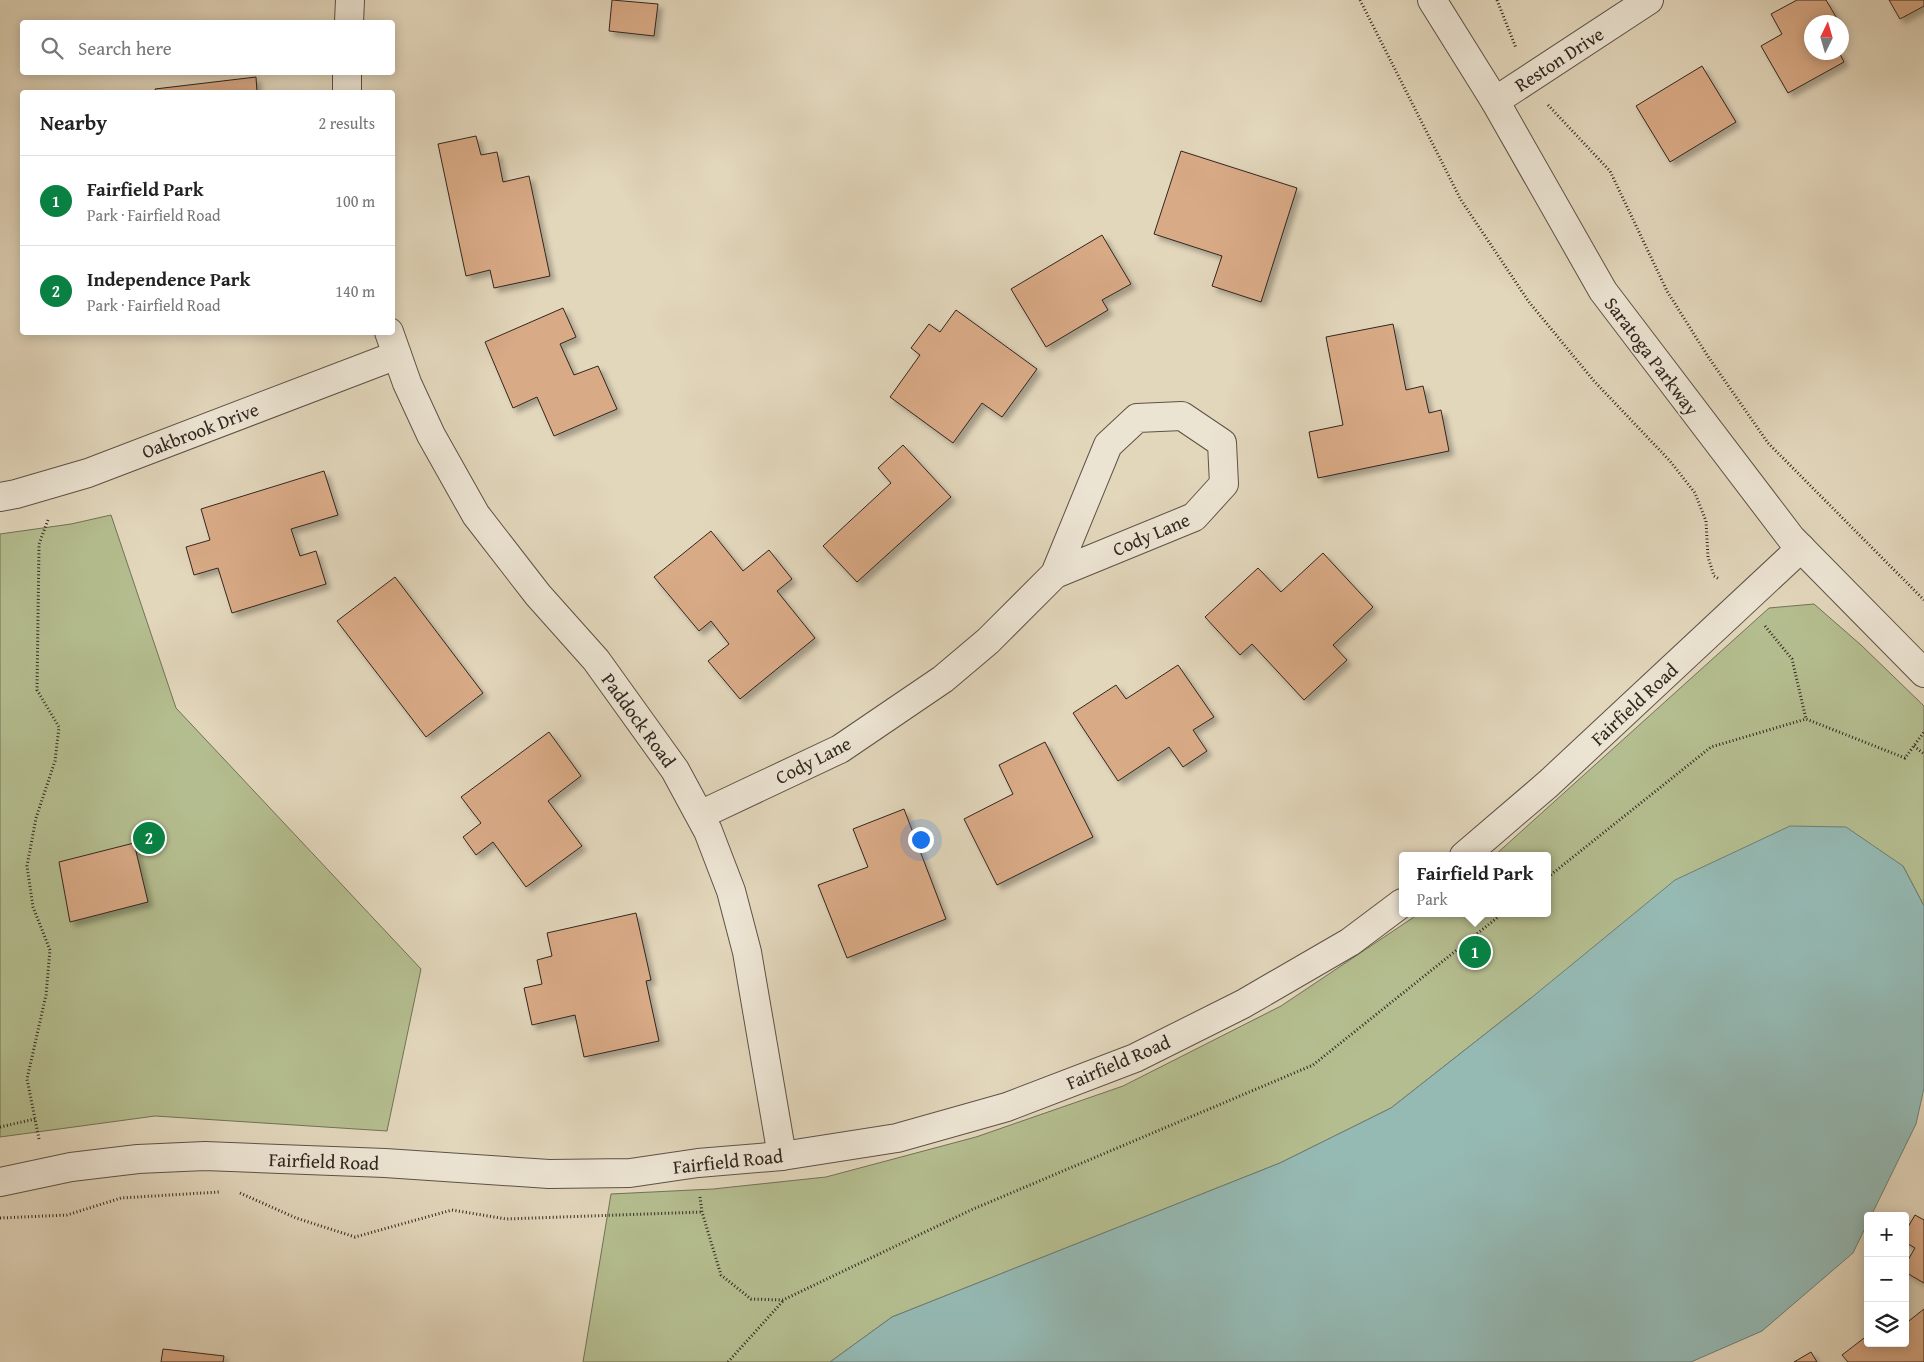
<!DOCTYPE html>
<html lang="en">
<head>
<meta charset="utf-8">
<style>
  body { margin:0; font-family:"Gentium Book Plus",serif; background:#f6f6f6; color:#222 }
  .controls { position:absolute; right:15px; bottom:15px; display:grid; overflow:hidden; border-radius:5px; box-shadow:0 2px 12px #0003 }
  .controls button { width:45px; height:45px; display:grid; place-items:center; padding:0; border:0; border-bottom:1px solid #e0e0e0; background:#fff; color:#222; font:25px sans-serif }
  .compass { position:absolute; left:1804px; top:15px; width:45px; height:45px; border-radius:50%; background:#fff; box-shadow:0 2px 12px #0003; rotate:5deg }
  .you { position:absolute; left:920px; top:839px; width:18px; height:18px; margin:-12px; border:4px solid #fff; border-radius:50%; background:#1a73e8; box-shadow:0 0 0 8px #1a73e833 }
  .badge { display:grid; place-items:center; width:32px; height:32px; border-radius:50%; background:#0b8043; color:#fff; font-size:16px; font-weight:700 }
  .pin { position:absolute; translate:-50% -50%; border:2px solid #fff; box-shadow:0 1px 5px #0006 }
  .popup { position:absolute; left:1399px; top:852px; width:152px; height:65px; box-sizing:border-box; display:grid; place-content:center; border-radius:5px; background:#fff; filter:drop-shadow(0 1px 4px #0005); font-size:16px; white-space:nowrap; color:#767676 }
  .popup b { font-size:19px; color:#222 }
  .popup::after { content:''; position:absolute; left:50%; top:100%; margin-left:-10px; border:10px solid transparent; border-top-color:#fff }
  .list { margin:0; padding:0; list-style:none }
  h2 { display:flex; justify-content:space-between; align-items:center; height:65px; margin:0; padding:0 20px; font-size:21px }
  h2 small { font-size:16px; font-weight:400; color:#767676 }
  .list li { display:grid; grid-template-columns:32px 1fr auto; gap:15px; align-items:center; box-sizing:border-box; height:90px; padding:0 20px; border-top:1px solid #e0e0e0 }
  .list b { display:block; font-size:19px; white-space:nowrap }
  .list p { margin:0; font-size:16px; white-space:nowrap; color:#767676 }
  .list em { font-size:16px; font-style:normal; color:#767676 }
  .icon { flex:none; width:28px; height:28px; fill:none; stroke:currentColor; stroke-width:2; stroke-linecap:round; stroke-linejoin:round }
  .map { position:relative; flex:none; width:1924px; height:1362px; overflow:hidden }
  .search { position:absolute; background:#fff; box-shadow:0 2px 12px #0003; left:20px; top:20px; width:375px; height:55px; display:flex; align-items:center; gap:12px; box-sizing:border-box; padding:0 18px; border-radius:5px; color:#767676; font-size:19px }
  .panel { position:absolute; background:#fff; box-shadow:0 2px 12px #0003; left:20px; top:90px; width:375px; height:245px; border-radius:5px }
  .map>svg:first-child { display:block }
</style>
</head>
<body>
<div class="map">
<svg width="1924" height="1362" viewBox="0 0 1924 1362">
  <defs>
    <filter id="shadow"><feDropShadow dx="4.5" dy="4.5" stdDeviation="2.5" flood-color="#0004"/></filter>
  </defs>
  <rect width="100%" height="100%" fill="#e2d6bb"/>
  <filter id="stains"><feTurbulence type="fractalNoise" baseFrequency=".004" numOctaves="4"/><feColorMatrix values="0 0 0 0 .2 0 0 0 0 .09 0 0 0 0 .02 0 0 0 .5 -.17"/></filter>
  <radialGradient id="worn" r=".72"><stop offset=".6" stop-color="#630" stop-opacity="0"/><stop offset="1" stop-color="#630" stop-opacity=".3"/></radialGradient>
  <g fill="#b4bd8f" stroke="#727257">
    <path d="M111 515 176 708 421 969 387 1131 155 1116 0 1137V534L71 524Z"/>
    <path d="M1814 604 1861 645 1924 706V906L1903 866 1531 998 1391 1108 1280 1163 892 1317 830 1362H583L611 1194 713 1189 826 1177 976 1137 1123 1086 1281 1006 1420 913H1548V856H1494L1769 608Z"/>
  </g>
  <path fill="#95b9b3" stroke="#6d7e78" d="M1790 826 1846 827 1903 866 1924 906V1088L1916 1124 1871 1216H1868V1222L1853 1253 1762 1331 1691 1362H830L892 1317 1280 1163 1391 1108 1531 998 1675 880Z"/>
  <g fill="#d9aa86" stroke="#31261f" filter="url(#shadow)">
    <path d="M612 0 658 4 654 36 609 31Z"/>
    <path d="M1797 0H1826L1839 22H1812V52H1839L1844 62 1788 93 1761 46 1782 34 1771 14Z"/>
    <path d="M1889 0H1924V6L1900 19Z"/>
    <path d="M1702 66 1736 122 1670 162 1636 106Z"/>
    <path d="M256 77 257 92H156L155 89Z"/>
    <path d="M476 136 481 155 497 152 503 182 529 176 550 276 494 288 490 270 466 276 438 144Z"/>
    <path d="M1181 151 1297 188 1261 302 1212 286 1222 256 1154 234Z"/>
    <path d="M1102 235 1131 284 1102 300 1108 310 1046 347 1011 289Z"/>
    <path d="M563 308 576 337 560 344 574 375 598 366 617 409 554 436 537 397 513 408 485 342Z"/>
    <path d="M956 310 1037 369 1002 417 982 403 953 443 890 397 920 355 911 348 929 324 940 332Z"/>
    <path d="M1393 324 1406 390 1423 386 1429 413 1441 410 1449 451 1318 478 1309 432 1343 425 1326 337Z"/>
    <path d="M903 445 951 497 857 582 823 546 891 483 878 468Z"/>
    <path d="M324 471 338 515 291 529 300 556 316 551 326 584 232 613 218 568 194 575 186 547 210 540 201 509Z"/>
    <path d="M711 531 743 571 769 550 792 579 777 591 815 638 740 699 708 661 729 644 711 621 699 631 654 577Z"/>
    <path d="M1323 553 1373 607 1333 645 1347 660 1304 700 1252 644 1240 655 1205 617 1258 568 1281 592Z"/>
    <path d="M395 577 483 693 426 737 337 621Z"/>
    <path d="M1178 665 1214 717 1193 730 1207 751 1183 767 1169 747 1118 781 1073 713 1116 685 1126 699Z"/>
    <path d="M549 732 581 776 548 801 582 846 526 887 493 842 476 855 463 837 481 823 461 797Z"/>
    <path d="M1045 742 1093 837 997 885 964 819 1013 794 999 765Z"/>
    <path d="M904 809 946 919 847 958 818 885 868 867 853 829Z"/>
    <path d="M134 843 148 902 70 922 59 862Z"/>
    <path d="M636 913 651 980 646 981 659 1041 584 1057 575 1015 532 1025 524 988 542 984 537 960 552 956 547 933Z"/>
    <path d="M1915 1215 1924 1220V1283L1905 1272V1265L1915 1248 1905 1242V1232Z"/>
    <path d="M1924 1309V1362H1848L1842 1355 1868 1335V1343H1905V1324Z"/>
    <path d="M163 1349 224 1356 223 1362H161Z"/>
    <path d="M1811 1352 1817 1362H1794Z"/>
  </g>
  <g fill="none" stroke-linecap="round" stroke-linejoin="round">
    <defs>
      <g id="minor">
        <path d="M349 22 350 0"/>
        <path d="M347 72V92"/>
        <path d="M1495 101 1649 0"/>
        <path d="M389 332 407 383 431 435 476 515 538 595 596 660 675 770 708 831 731 891 747 952 782 1156"/>
        <path d="M0 497 16 494 88 473 397 355"/>
        <path d="M700 815 840 749 943 679 988 641 1055 574 1194 517 1224 484 1222 443 1182 416 1137 418 1108 445 1055 574"/>
        <path d="M1464 856 1548 784 1801 548"/>
        <path d="M0 1182 71 1167 138 1159 205 1156 385 1163 549 1174 630 1173 698 1163 782 1156 897 1138 1007 1107 1135 1058 1243 1004 1350 942 1402 903"/>
      </g>
      <path id="tertiary" d="M1432 0 1495 101 1603 291 1791 538 1924 673"/>
    </defs>
    <use href="#minor" stroke="#5d5246" stroke-width="30"/>
    <use href="#tertiary" stroke="#5d5246" stroke-width="30"/>
    <g stroke="#31261f" stroke-width="3" stroke-dasharray="1 2.5" stroke-linecap="butt">
      <path d="M1360 0 1461 200 1529 302 1594 381 1670 461 1695 493 1706 521 1708 557 1714 576 1719 579"/>
      <path d="M1497 0 1516 48"/>
      <path d="M1548 105 1610 171 1667 291 1707 355 1768 443 1924 600"/>
      <path d="M1765 626 1792 659 1806 719"/>
      <path d="M1914 746 1924 754"/>
      <path d="M1548 877 1711 747 1806 719 1905 758 1924 732"/>
      <path d="M0 1127 35 1119"/>
      <path d="M39 1139 27 1079 46 995 50 950 33 907 27 866 36 818 55 761 59 727 37 690 39 544 48 520"/>
      <path d="M240 1193 296 1218 355 1237 452 1210 506 1219 702 1212"/>
      <path d="M700 1197 702 1212 721 1275 751 1299 783 1300 971 1210 1313 1065 1503 913"/>
      <path d="M0 1218 67 1215 121 1198 219 1192"/>
      <path d="M728 1362 783 1301"/>
    </g>
    <use href="#minor" stroke="#ece4d3" stroke-width="28"/>
    <use href="#tertiary" stroke="#ece4d3" stroke-width="28"/>
  </g>
  <g text-anchor="middle" dominant-baseline="central" stroke-width="4" stroke-linejoin="round" paint-order="stroke">
    <g font-size="19" fill="#31261f" stroke="#ece4d3">
      <text transform="translate(1559 59) rotate(-33)">Reston Drive</text>
      <text transform="translate(1652 356) rotate(53)">Saratoga Parkway</text>
      <text transform="translate(200 430) rotate(-21)">Oakbrook Drive</text>
      <text transform="translate(1151 534) rotate(-23)">Cody Lane</text>
      <text transform="translate(1634 704) rotate(-43)">Fairfield Road</text>
      <text transform="translate(639 720) rotate(54)">Paddock Road</text>
      <text transform="translate(813 760) rotate(-27)">Cody Lane</text>
      <text transform="translate(1118 1062) rotate(-23)">Fairfield Road</text>
      <text transform="translate(324 1161) rotate(2)">Fairfield Road</text>
      <text transform="translate(728 1161) rotate(-6)">Fairfield Road</text>
    </g>
  </g>
  <rect width="100%" height="100%" filter="url(#stains)"/>
  <rect width="100%" height="100%" fill="url(#worn)"/>
</svg>
<div class="controls">
<button>+</button>
<button>−</button>
<button><svg class="icon" aria-label="layers" viewBox="0 0 24 24"><path d="M12 4l9 5-9 5-9-5zM3 14l9 5 9-5"/></svg></button>
</div>
<svg class="compass" viewBox="-18 -18 36 36"><path d="M0-13l5 13h-10z" fill="#e53935"/><path d="M0 13l5-13h-10z" fill="#767676"/></svg>
<div class="you"></div>
<div class="pin badge" style="left:1475px;top:952px">1</div>
<div class="popup"><b>Fairfield Park</b>Park</div>
<div class="pin badge" style="left:149px;top:838px">2</div>
<div class="search"><svg class="icon" aria-label="search" viewBox="0 0 24 24"><circle cx="10" cy="10" r="6"/><path d="M15 15l6 6"/></svg>Search here</div>
<section class="panel">
<h2>Nearby<small>2 results</small></h2>
<ul class="list">
<li><span class="badge">1</span><div><b>Fairfield Park</b><p>Park · Fairfield Road</p></div><em>100 m</em></li>
<li><span class="badge">2</span><div><b>Independence Park</b><p>Park · Fairfield Road</p></div><em>140 m</em></li>
</ul>
</section>
</div>
</body>
</html>
